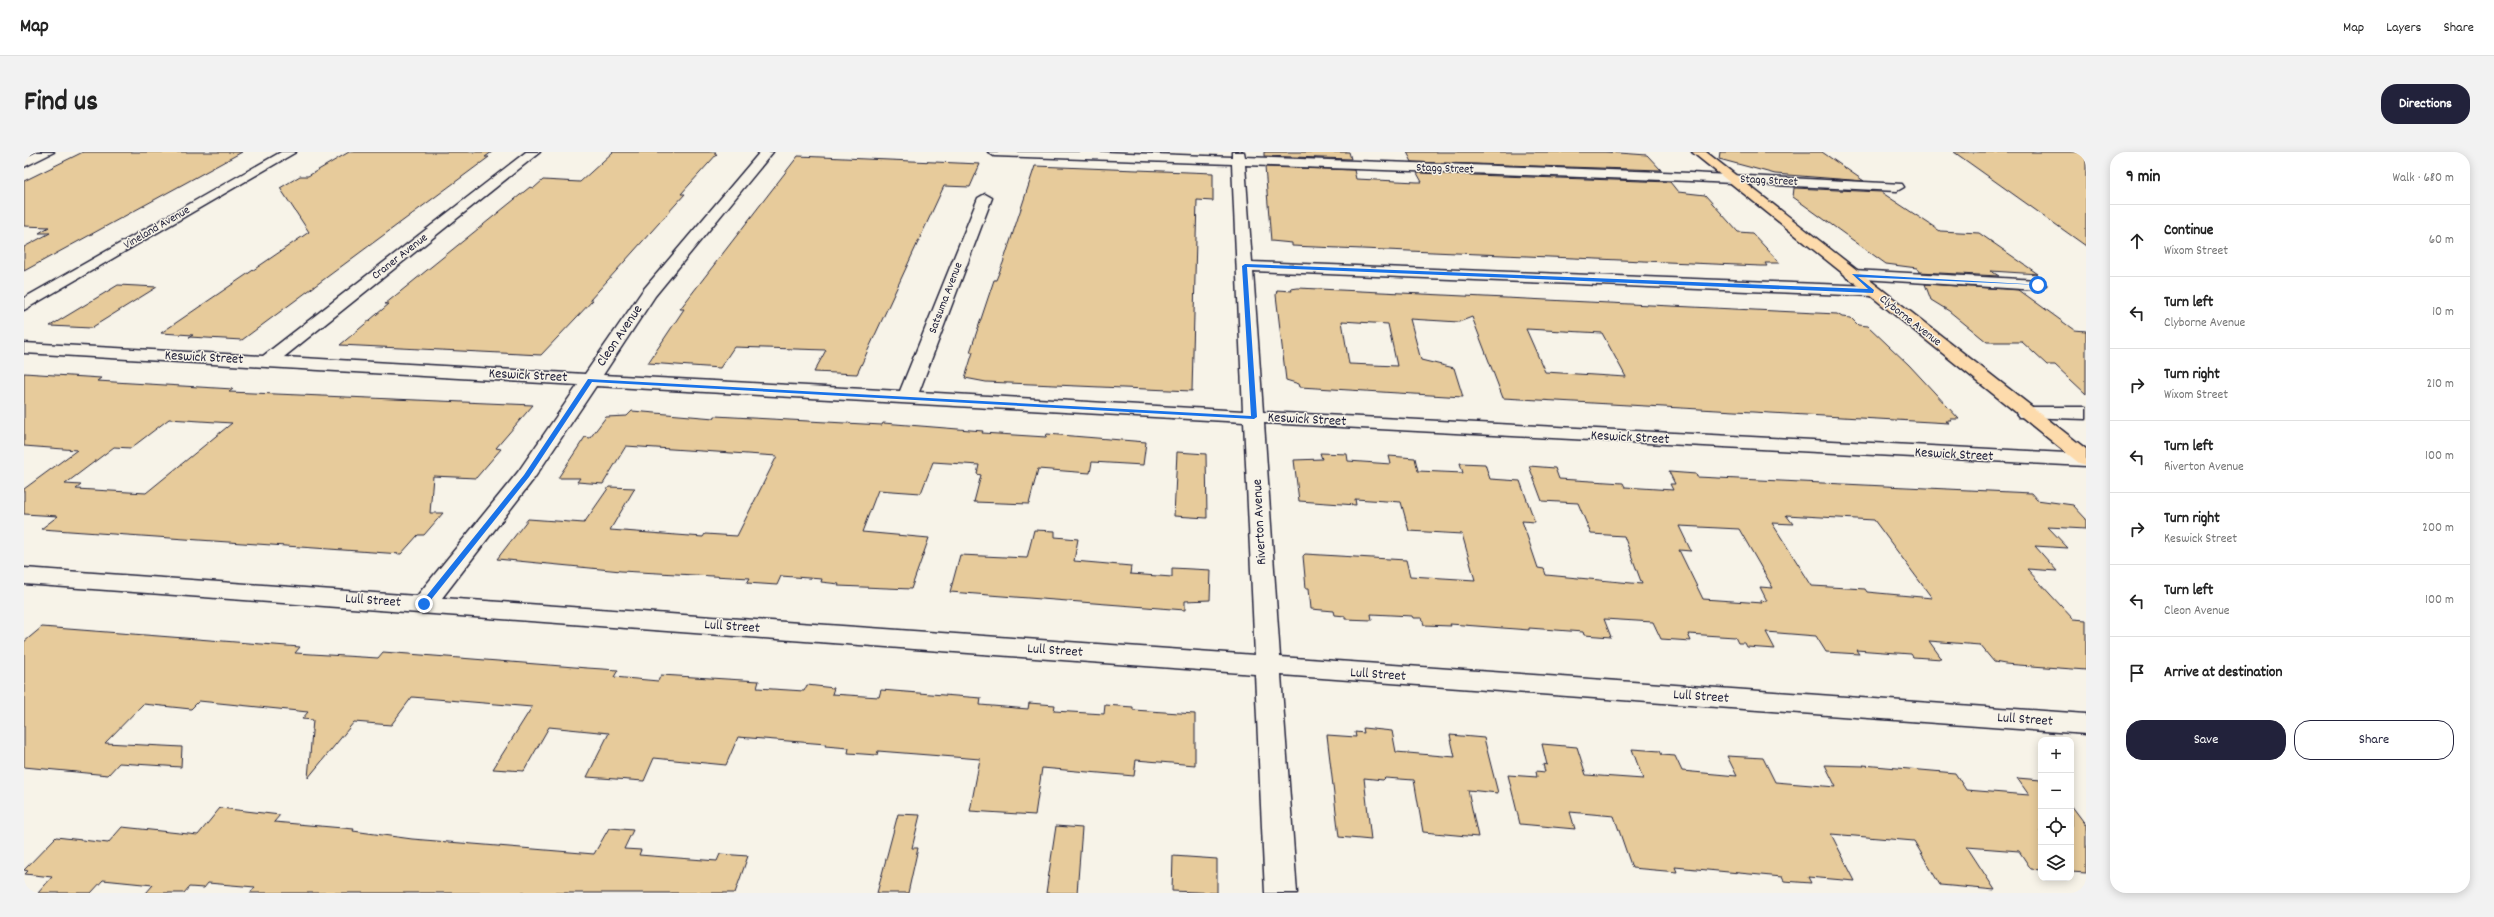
<!DOCTYPE html>
<html lang="en">
<head>
<meta charset="utf-8">
<style>
  body { margin:0; font-family:Dekko,sans-serif; background:#f2f2f2; color:#222 }
  .controls { position:absolute; right:12px; bottom:12px; display:grid; overflow:hidden; border-radius:8px; box-shadow:0 2px 10px #0003 }
  .controls button { width:36px; height:36px; display:grid; place-items:center; padding:0; border:0; border-bottom:1px solid #e0e0e0; background:#fff; color:#222; font:20px sans-serif }
  .stop { position:absolute; width:12px; height:12px; margin:-9px; border:3px solid #1a73e8; border-radius:50%; background:#fff }
  .stop.end { background:#1a73e8; border-color:#fff; box-shadow:0 1px 4px #0008 }
  .list { margin:0; padding:0; list-style:none }
  h2 { display:flex; justify-content:space-between; align-items:center; height:52px; margin:0; padding:0 16px; font-size:17px }
  h2 small { font-size:13px; font-weight:400; color:#767676 }
  .list li { display:grid; grid-template-columns:26px 1fr auto; gap:12px; align-items:center; box-sizing:border-box; height:72px; padding:0 16px; border-top:1px solid #e0e0e0 }
  .list b { display:block; font-size:15px; white-space:nowrap }
  .list p { margin:0; font-size:13px; white-space:nowrap; color:#767676 }
  .list em { font-size:13px; font-style:normal; color:#767676 }
  .actions { display:flex; gap:8px; padding:12px 16px }
  .actions a { flex:1; padding:9px 0; border:1px solid #22223b; border-radius:16px; text-align:center; font-size:14px; color:#22223b }
  .actions .main { background:#22223b; color:#fff }
  .icon { flex:none; width:22px; height:22px; fill:none; stroke:currentColor; stroke-width:2; stroke-linecap:round; stroke-linejoin:round }
  .map { position:relative; flex:none; width:2062px; height:741px; overflow:hidden; border-radius:16px }
  header { display:flex; align-items:center; gap:24px; box-sizing:border-box; height:56px; padding:0 20px; background:#fff; border-bottom:1px solid #e0e0e0 }
  header strong { font-size:19px }
  nav { display:flex; gap:22px; margin-inline-start:auto; font-size:14px }
  .intro { display:flex; align-items:center; justify-content:space-between; box-sizing:border-box; height:96px; padding:0 24px }
  h1 { margin:0; font-size:28px }
  .button { padding:10px 18px; border-radius:16px; background:#22223b; color:#fff; font-size:14px; font-weight:700 }
  main { display:flex; gap:24px; padding:0 24px }
  aside { flex:1; background:#fff; border-radius:16px; box-shadow:0 2px 10px #0003 }
  .map>svg:first-child { display:block }
</style>
</head>
<body>
<header>
<strong>Map</strong>
<nav><a>Map</a><a>Layers</a><a>Share</a></nav>
</header>
<div class="intro"><h1>Find us</h1><a class="button">Directions</a></div>
<main>
<div class="map">
<svg width="2062" height="741" viewBox="0 0 2062 741">
  <rect width="100%" height="100%" fill="#f7f3e8"/>
  <filter id="ink" filterUnits="userSpaceOnUse"><feTurbulence type="fractalNoise" baseFrequency=".025" numOctaves="2"/><feDisplacementMap in="SourceGraphic" scale="8" xChannelSelector="R" yChannelSelector="G"/><feConvolveMatrix kernelMatrix="1 2 1 2 8 2 1 2 1" color-interpolation-filters="sRGB"/></filter>
  <g filter="url(#ink)">
    <g fill="#e7cb9b" stroke="#22223b" fill-rule="evenodd">
      <path d="M59 0H218L0 119V95L26 81H15L25 75 0 74V29Z"/>
      <path d="M325 0H468L461 5H465L218 188 165 185 169 183 137 181 285 80 256 36 276 24H284Z"/>
      <path d="M589 0H692L690 2H693L657 42H661L566 148H569L517 203 316 193 365 152H361L506 35 510 36 519 28 556 30Z"/>
      <path d="M1240 0H1325L1327 7 1240 4Z"/>
      <path d="M1383 0H1581L1623 3 1637 18 1388 10Z"/>
      <path d="M1696 0H1798L1840 29 1751 22 1695 7Z"/>
      <path d="M1930 0H2062V94Z"/>
      <path d="M774 4 956 12 946 35 920 34 833 222 790 220 802 198 710 195 696 216 624 211 660 157H656Z"/>
      <path d="M1011 14 1189 21V49L1173 48 1168 239 962 230 941 226 949 200H946L970 128H972L979 111Z"/>
      <path d="M1241 15 1330 18 1332 27 1393 30H1398L1393 21 1646 30 1654 40 1681 43 1714 80 1728 81 1756 111H1741L1743 114H1737L1268 94V91L1247 89Z"/>
      <path d="M1770 36 1857 40 1916 79 1955 81 2014 122 1967 119 1975 124 1895 120 1893 116 1862 112 1769 45Z"/>
      <path d="M1901 132 1995 138 2050 178 2062 179V242L2031 213H2023L1998 190H1963L1925 159 1907 148Z"/>
      <path d="M94 133 133 135 67 176 26 174Z"/>
      <path d="M1274 136 1813 162 1818 165 1827 166 1834 173 1844 174 1885 213 1935 267H1926L1928 269H1922L1925 271 1479 246 1448 165 1435 170 1386 167 1397 208 1430 216 1439 245 1276 235 1275 232 1262 228 1252 143 1253 138 1268 139 1267 137ZM1318 169 1364 172 1373 214 1325 212ZM1502 177 1578 181 1602 225 1521 220Z"/>
      <path d="M0 221 77 226 73 229 209 237 205 240 509 253 472 296 477 297 452 326 409 324 406 361H419L400 383H394L377 402 17 377 34 364 0 362V337L53 298 0 294ZM145 267 208 271 122 341 52 337 57 333 41 332 90 295 107 296Z"/>
      <path d="M608 259 690 266 691 264 858 273 859 271 959 279 958 281 1022 285 1023 282 1122 290 1119 313 1068 310 1066 321 1014 317 1005 352 950 350 957 323 953 322 955 313 909 310 897 341 854 338 838 380 905 386 887 437 814 434 815 432 797 430 798 427 757 424 753 433 723 431 726 426 597 419 473 407 504 367 560 371 585 335 611 336 586 378 679 385 681 382 713 384 753 304 602 294 579 332 553 330 556 326H534L561 285 566 286 582 265 603 264Z"/>
      <path d="M1153 300 1182 302 1183 366 1150 364Z"/>
      <path d="M1296 301 1323 302 1324 309 1367 312 1365 304 1391 306 1394 319 1439 321 1436 311 1461 312 1466 327 1496 329 1511 370 1498 369 1514 416 1520 417 1522 423 1618 432 1600 384 1567 382 1554 351 1518 349 1505 314 1531 316 1535 327 1599 331 1601 335 1649 338 1646 332H1651L1645 320 1672 322 1673 325 2007 341 2013 348 2049 353 2062 367V377L2024 375 2044 396 2011 394 2033 419 2003 417 2049 467 2062 468V518L1981 512 1970 510 1956 493 1905 489 1918 507 1889 505 1887 502 1832 498 1835 502 1802 500 1792 484 1742 480 1751 497 1723 495 1721 491H1714L1711 485 1664 482 1667 489 1637 487 1629 470 1580 467 1587 485 1560 483 1559 480 1505 476V478L1426 472 1427 474 1400 473 1398 466H1389L1388 464 1347 462 1348 468 1321 467V464L1311 463 1310 459 1287 457 1285 436H1282L1279 404 1281 402 1382 408 1386 424 1451 428 1438 382 1385 379 1377 350 1331 347 1332 353 1275 349 1270 308 1298 307ZM1762 363 1850 368 1908 446 1843 440 1841 437 1788 434 1748 371 1769 372ZM1655 374 1715 377 1749 436 1736 435 1743 449 1736 448 1738 451 1679 447 1655 398 1667 399Z"/>
      <path d="M1010 378 1031 379V385L1054 387 1050 409 1107 414 1106 422 1148 425V416L1187 418 1186 448 1161 449V458L926 440 936 403 1003 406Z"/>
      <path d="M18 475 276 495 271 501 354 506 359 500 563 516 594 518 590 525 634 529 637 523 735 529 733 536 780 539 783 533 810 536 808 542 855 545 857 538 957 546 956 553 1004 557 1005 551 1031 553 1030 559 1080 562 1081 553 1109 555V558L1171 562V613L1112 608 1110 624 1018 616 1011 663 946 659 956 607 854 599 853 603 824 601 825 596 801 594 802 592 714 585 702 613 630 606 620 629 563 625 585 581 525 575 500 619 469 617 508 555 388 545 367 573 330 570 284 626 289 568 278 567 284 560 175 549 167 557 119 552 81 591 158 595 157 615 95 611 84 623 0 615V490Z"/>
      <path d="M1339 576 1368 579 1372 600 1431 605 1426 583 1460 586 1474 641 1444 638 1454 685 1399 680 1390 628 1361 626 1359 628 1340 626 1347 688 1315 685 1303 583 1332 585 1331 580 1340 581Z"/>
      <path d="M1518 592 1553 595 1562 623 1619 627 1608 597 1636 599 1638 603 1651 604 1658 619 1713 624 1703 604 1739 606 1751 630 1812 635 1801 613 1840 614 1839 613 1931 621 1942 638 2005 643 1993 626 2017 628V718L2007 717 1995 699 1943 695 1971 738 1916 733 1890 689 1807 682 1831 729 1784 725 1787 731 1760 729 1758 725 1651 715 1653 720 1608 716 1590 664 1546 660 1551 677 1496 672 1484 623 1513 625 1512 619 1521 620 1519 612 1523 613Z"/>
      <path d="M2047 653 2062 673V721L2047 720Z"/>
      <path d="M196 656 256 663 250 670 330 677 329 679 388 687 570 702 585 676 609 678 600 697 617 698 615 703 693 709 696 702 724 704 711 741H226L231 735 184 731 180 736 165 735 160 741H122L129 733 79 728 67 741H14L28 725 1 722 4 719 0 718 32 685 84 691 98 675 174 683Z"/>
      <path d="M874 662 896 663 888 696H894L884 741H853Z"/>
      <path d="M1032 674 1058 676 1053 741H1022Z"/>
      <path d="M1149 704 1193 707V741L1148 739Z"/>
    </g>
    <g fill="none" stroke-linecap="round" stroke-linejoin="round">
      <defs>
        <g id="minor">
          <path d="M13 0H30L0 15V6Z"/>
          <path d="M502 0H516L260 205 561 222 619 138 736 0H749L631 144 579 223 876 239 954 46 961 42 968 46 895 240 1219 259 1208 12 970 4 964 0H1079L1208 5V0H1220L1221 5 1666 21 1878 32 1880 35 1873 39 1666 29 1221 13 1228 110 1849 134 1857 139 1849 144 1229 119 1239 260 2062 302V314L1240 271 1256 505 2062 562V582L1257 523 1273 741H1241L1231 522 0 432V416L393 444 494 320 554 233 0 201V191L239 204ZM572 234 1220 270 1231 503 418 446 509 328Z"/>
          <path d="M1829 118 2014 128 2022 133 2014 138 1823 126 1821 123Z"/>
          <path d="M2002 255H2062V267L1995 265 1992 261 1995 257Z"/>
        </g>
        <path id="secondary" d="M257 0H272L0 158V146Z"/>
        <path id="primary" d="M1668 0H1682L2062 297V313L2055 311Z"/>
      </defs>
      <use href="#minor" stroke="#22223b" stroke-width="3"/>
      <use href="#secondary" stroke="#22223b" stroke-width="3"/>
      <use href="#primary" stroke="#22223b" stroke-width="3"/>
      <use href="#minor" fill="#f7f3e8" fill-rule="evenodd"/>
      <use href="#secondary" fill="#f7f3e8" fill-rule="evenodd"/>
      <use href="#primary" fill="#fddbac" fill-rule="evenodd"/>
    </g>
  </g>
  <path fill="#1a73e8" d="M1221 112 1844 137 1828 122 2017 133 1834 125 1850 138 1849 141 1223 115 1233 265 1230 267 568 230 505 325 402 454 396 452 500 323 564 227 1227 264 1218 114Z"/>
  <g text-anchor="middle" dominant-baseline="central" stroke-width="3" stroke-linejoin="round" paint-order="stroke">
    <g font-size="12" fill="#22223b" stroke="#f7f3e8">
      <text transform="translate(1421 17) rotate(2)">Stagg Street</text>
      <text transform="translate(1745 29) rotate(3)">Stagg Street</text>
      <text transform="translate(133 76) rotate(-30)">Vineland Avenue</text>
      <text transform="translate(376 105) rotate(-38)">Craner Avenue</text>
      <text transform="translate(922 146) rotate(-69)">Satsuma Avenue</text>
      <text transform="translate(1886 169) rotate(38)">Clyborne Avenue</text>
    </g>
    <g font-size="14" fill="#22223b" stroke="#f7f3e8">
      <text transform="translate(596 184) rotate(-56)">Cleon Avenue</text>
      <text transform="translate(180 206) rotate(3)">Keswick Street</text>
      <text transform="translate(504 224) rotate(3)">Keswick Street</text>
      <text transform="translate(1283 268) rotate(3)">Keswick Street</text>
      <text transform="translate(1606 286) rotate(3)">Keswick Street</text>
      <text transform="translate(1930 303) rotate(3)">Keswick Street</text>
      <text transform="translate(1236 370) rotate(-93)">Riverton Avenue</text>
      <text transform="translate(349 449) rotate(4)">Lull Street</text>
      <text transform="translate(708 475) rotate(4)">Lull Street</text>
      <text transform="translate(1031 499) rotate(4)">Lull Street</text>
      <text transform="translate(1354 523) rotate(4)">Lull Street</text>
      <text transform="translate(1677 545) rotate(4)">Lull Street</text>
      <text transform="translate(2001 568) rotate(4)">Lull Street</text>
    </g>
  </g>
</svg>
<div class="controls">
<button>+</button>
<button>−</button>
<button><svg class="icon" aria-label="locate" viewBox="0 0 24 24"><circle cx="12" cy="12" r="6"/><path d="M12 2v4M12 18v4M2 12h4M18 12h4"/></svg></button>
<button><svg class="icon" aria-label="layers" viewBox="0 0 24 24"><path d="M12 4l9 5-9 5-9-5zM3 14l9 5 9-5"/></svg></button>
</div>
<div class="stop" style="left:2014px;top:133px"></div>
<div class="stop end" style="left:400px;top:452px"></div>
</div>
<aside>
<h2>9 min<small>Walk · 680 m</small></h2>
<ul class="list">
<li><svg class="icon" aria-label="ahead" viewBox="0 0 24 24"><path d="M12 20V5M6 11l6-6 6 6"/></svg><div><b>Continue</b><p>Wixom Street</p></div><em>60 m</em></li>
<li><svg class="icon" aria-label="left" viewBox="0 0 24 24"><path d="M17 20v-9H6M10 6l-5 5 5 5"/></svg><div><b>Turn left</b><p>Clyborne Avenue</p></div><em>10 m</em></li>
<li><svg class="icon" aria-label="right" viewBox="0 0 24 24"><path d="M7 20v-9h11M14 6l5 5-5 5"/></svg><div><b>Turn right</b><p>Wixom Street</p></div><em>210 m</em></li>
<li><svg class="icon" aria-label="left" viewBox="0 0 24 24"><path d="M17 20v-9H6M10 6l-5 5 5 5"/></svg><div><b>Turn left</b><p>Riverton Avenue</p></div><em>100 m</em></li>
<li><svg class="icon" aria-label="right" viewBox="0 0 24 24"><path d="M7 20v-9h11M14 6l5 5-5 5"/></svg><div><b>Turn right</b><p>Keswick Street</p></div><em>200 m</em></li>
<li><svg class="icon" aria-label="left" viewBox="0 0 24 24"><path d="M17 20v-9H6M10 6l-5 5 5 5"/></svg><div><b>Turn left</b><p>Cleon Avenue</p></div><em>100 m</em></li>
<li><svg class="icon" aria-label="arrive" viewBox="0 0 24 24"><path d="M6 21V4h12l-3 4 3 4H6"/></svg><div><b>Arrive at destination</b></div></li>
</ul>
<div class="actions"><a class="main">Save</a><a>Share</a></div>
</aside>
</main>
</body>
</html>
